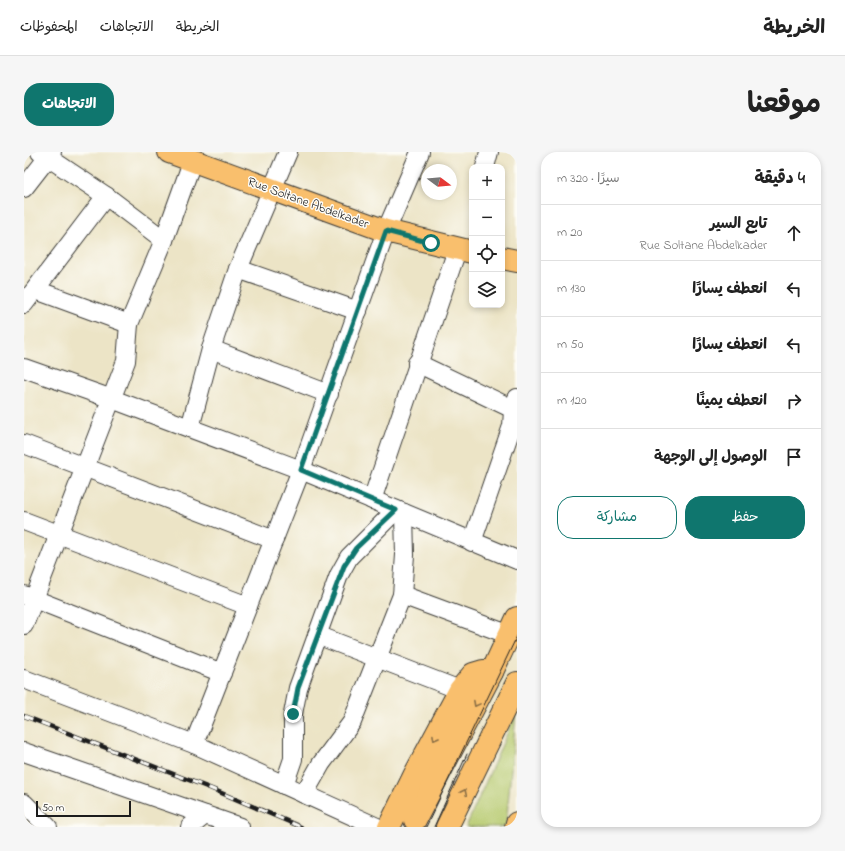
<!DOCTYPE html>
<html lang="ar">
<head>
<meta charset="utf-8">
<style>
  body { margin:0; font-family:"Indie Flower","Playpen Sans Arabic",sans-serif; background:#f6f6f6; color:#222; direction:rtl }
  .controls { position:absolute; right:12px; top:12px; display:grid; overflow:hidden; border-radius:8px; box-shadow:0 2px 6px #0003 }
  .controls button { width:36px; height:36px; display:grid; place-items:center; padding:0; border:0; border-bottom:1px solid #e0e0e0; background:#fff; color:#222; font:20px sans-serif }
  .compass { position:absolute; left:397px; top:12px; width:36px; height:36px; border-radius:50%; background:#fff; box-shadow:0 2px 6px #0003; rotate:106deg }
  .scale { position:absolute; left:12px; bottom:10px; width:95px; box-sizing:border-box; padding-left:4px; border:2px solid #1c1c1c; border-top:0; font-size:11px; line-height:14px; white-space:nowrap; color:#1c1c1c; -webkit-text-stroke:3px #fdfcf7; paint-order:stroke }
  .stop { position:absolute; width:12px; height:12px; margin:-9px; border:3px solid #0f766e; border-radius:50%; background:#fff }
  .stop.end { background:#0f766e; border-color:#fff; box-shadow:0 1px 4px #0008 }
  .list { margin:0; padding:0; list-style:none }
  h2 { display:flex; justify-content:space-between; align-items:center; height:52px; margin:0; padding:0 16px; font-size:17px }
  h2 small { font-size:13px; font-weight:400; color:#767676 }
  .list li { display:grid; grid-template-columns:26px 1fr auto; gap:12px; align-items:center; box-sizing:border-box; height:56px; padding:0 16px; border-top:1px solid #e0e0e0 }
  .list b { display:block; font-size:15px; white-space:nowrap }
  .list p { margin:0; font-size:13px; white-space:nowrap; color:#767676 }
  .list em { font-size:13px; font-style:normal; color:#767676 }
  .actions { display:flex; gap:8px; padding:12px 16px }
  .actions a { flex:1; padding:9px 0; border:1px solid #0f766e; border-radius:16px; text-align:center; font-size:14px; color:#0f766e }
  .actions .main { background:#0f766e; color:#fff }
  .icon { flex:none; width:22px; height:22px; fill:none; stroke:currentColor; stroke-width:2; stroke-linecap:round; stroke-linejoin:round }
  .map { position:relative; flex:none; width:493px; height:675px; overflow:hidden; direction:ltr; border-radius:16px }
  header { display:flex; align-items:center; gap:24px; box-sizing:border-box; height:56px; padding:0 20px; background:#fff; border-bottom:1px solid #e0e0e0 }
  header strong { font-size:19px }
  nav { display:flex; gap:22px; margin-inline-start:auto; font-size:14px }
  .intro { display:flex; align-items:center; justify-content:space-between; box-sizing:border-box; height:96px; padding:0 24px }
  h1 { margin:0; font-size:28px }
  .button { padding:10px 18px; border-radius:16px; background:#0f766e; color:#fff; font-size:14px; font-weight:700 }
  main { display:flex; gap:24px; padding:0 24px }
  aside { flex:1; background:#fff; border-radius:16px; box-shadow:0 2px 6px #0003 }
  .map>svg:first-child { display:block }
</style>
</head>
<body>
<header>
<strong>الخريطة</strong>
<nav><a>الخريطة</a><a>الاتجاهات</a><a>المحفوظات</a></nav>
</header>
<div class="intro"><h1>موقعنا</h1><a class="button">الاتجاهات</a></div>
<main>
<aside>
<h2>4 دقيقة<small>سيرًا · 320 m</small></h2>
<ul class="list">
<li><svg class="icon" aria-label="ahead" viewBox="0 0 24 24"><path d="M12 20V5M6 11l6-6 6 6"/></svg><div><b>تابع السير</b><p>Rue Soltane Abdelkader</p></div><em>20 m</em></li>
<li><svg class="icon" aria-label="left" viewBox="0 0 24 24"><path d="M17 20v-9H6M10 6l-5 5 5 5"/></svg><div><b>انعطف يسارًا</b></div><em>130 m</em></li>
<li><svg class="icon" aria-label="left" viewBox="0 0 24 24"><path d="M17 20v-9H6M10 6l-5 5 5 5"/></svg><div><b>انعطف يسارًا</b></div><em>50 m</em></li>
<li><svg class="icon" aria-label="right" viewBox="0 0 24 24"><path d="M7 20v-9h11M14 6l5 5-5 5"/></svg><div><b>انعطف يمينًا</b></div><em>120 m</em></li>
<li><svg class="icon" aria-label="arrive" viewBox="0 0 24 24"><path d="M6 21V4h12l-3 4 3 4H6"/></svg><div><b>الوصول إلى الوجهة</b></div></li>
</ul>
<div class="actions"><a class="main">حفظ</a><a>مشاركة</a></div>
</aside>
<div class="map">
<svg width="493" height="675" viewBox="0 0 493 675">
  <rect width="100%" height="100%" fill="#fdfcf7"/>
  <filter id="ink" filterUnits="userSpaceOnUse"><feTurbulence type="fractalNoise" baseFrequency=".025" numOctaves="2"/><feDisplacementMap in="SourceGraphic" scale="8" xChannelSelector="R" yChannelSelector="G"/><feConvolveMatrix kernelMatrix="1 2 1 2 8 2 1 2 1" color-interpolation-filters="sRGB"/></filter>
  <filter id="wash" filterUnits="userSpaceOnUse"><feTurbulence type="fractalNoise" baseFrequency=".012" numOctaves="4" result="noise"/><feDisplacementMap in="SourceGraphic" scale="16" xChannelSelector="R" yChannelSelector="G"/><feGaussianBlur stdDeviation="0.9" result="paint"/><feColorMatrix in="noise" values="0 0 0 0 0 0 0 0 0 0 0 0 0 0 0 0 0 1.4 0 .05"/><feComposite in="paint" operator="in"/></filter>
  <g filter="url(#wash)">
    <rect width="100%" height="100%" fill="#ece4c6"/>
    <path fill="#b6c96d" stroke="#697244" d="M492 561 482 675H442Z"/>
  </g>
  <g filter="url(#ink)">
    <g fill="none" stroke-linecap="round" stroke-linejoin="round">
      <defs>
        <g id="minor">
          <path d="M16 0 82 44 140 88"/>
          <path d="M461 15 465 0"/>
          <path d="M0 36 28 0"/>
          <path d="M214 117 334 159"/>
          <path d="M12 138 105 172"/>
          <path d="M0 152 82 44"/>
          <path d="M187 197 305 242"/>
          <path d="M393 211 493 259"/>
          <path d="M0 216 88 247 277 318 493 408"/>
          <path d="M166 276 187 197 214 117 264 0"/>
          <path d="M0 292 250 388"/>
          <path d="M348 348 433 98"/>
          <path d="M0 369 224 454"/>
          <path d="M448 390 488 274 489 258 493 246"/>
          <path d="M0 443 198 521"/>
          <path d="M378 443 486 483"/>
          <path d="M0 473 102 209 105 172 140 88 168 10"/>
          <path d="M293 483 436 538"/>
          <path d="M0 527 170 592 353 675"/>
          <path d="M170 592 277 318 362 79 396 0"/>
          <path d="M0 600 216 675"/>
          <path d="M260 633 269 607V562L274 536 315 423 325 405 372 358"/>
          <path d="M280 642 297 612 328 570 378 443 381 403 380 361"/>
          <path d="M0 651 24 675"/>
          <path d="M166 675 181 663"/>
        </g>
        <g id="major">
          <path d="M145 0 362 79 448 100"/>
          <path d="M478 106 493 109"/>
          <path d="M391 668 468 520 493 466"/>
          <path d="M365 675 390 624 436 538 449 522 459 519 468 520"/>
          <path d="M423 675 493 531"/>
          <path d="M492 675 493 671"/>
        </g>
      </defs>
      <use href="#minor" stroke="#3b3a36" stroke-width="20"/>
      <use href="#major" stroke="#3b3a36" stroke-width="24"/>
      <use href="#minor" stroke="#fff" stroke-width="18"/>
      <use href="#major" stroke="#f9bf6d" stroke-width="22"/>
      <g stroke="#1c1c1c" stroke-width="1">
        <path d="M402 675 493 484"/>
        <path d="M410 675 443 602"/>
      </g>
      <defs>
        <path id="rail" d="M0 564 188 637 277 675"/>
      </defs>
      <use href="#rail" stroke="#1c1c1c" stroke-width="4.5"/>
      <use href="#rail" stroke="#fdfcf7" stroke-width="3" stroke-dasharray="9" stroke-linecap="butt"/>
    </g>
    <defs><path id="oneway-chevron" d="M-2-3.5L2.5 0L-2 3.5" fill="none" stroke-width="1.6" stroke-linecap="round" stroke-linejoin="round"/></defs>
    <g stroke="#8a6e44">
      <use href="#oneway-chevron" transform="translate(452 552) rotate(118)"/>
      <use href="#oneway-chevron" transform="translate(411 586) rotate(119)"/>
      <use href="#oneway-chevron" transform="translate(440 640) rotate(-64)"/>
    </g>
  </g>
  <g fill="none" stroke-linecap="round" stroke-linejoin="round" filter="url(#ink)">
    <path stroke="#0f766e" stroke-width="5" d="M269 562 274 536 320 414 332 396 372 358 277 318 362 79 407 91"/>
  </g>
  <g text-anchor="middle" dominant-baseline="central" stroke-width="3" stroke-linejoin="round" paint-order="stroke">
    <g font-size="13" fill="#1c1c1c" stroke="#fdfcf7">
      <text transform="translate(284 51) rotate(20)">Rue Soltane Abdelkader</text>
    </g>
  </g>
</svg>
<div class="controls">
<button>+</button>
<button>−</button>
<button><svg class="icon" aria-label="locate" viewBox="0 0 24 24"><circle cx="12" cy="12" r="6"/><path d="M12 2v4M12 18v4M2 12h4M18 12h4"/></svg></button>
<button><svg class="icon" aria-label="layers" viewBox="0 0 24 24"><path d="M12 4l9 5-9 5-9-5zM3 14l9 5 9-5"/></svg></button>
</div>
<svg class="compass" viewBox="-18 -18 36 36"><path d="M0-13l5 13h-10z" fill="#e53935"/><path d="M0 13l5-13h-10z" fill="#767676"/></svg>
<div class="scale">50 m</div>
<div class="stop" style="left:407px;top:91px"></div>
<div class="stop end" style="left:269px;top:562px"></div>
</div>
</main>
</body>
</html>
